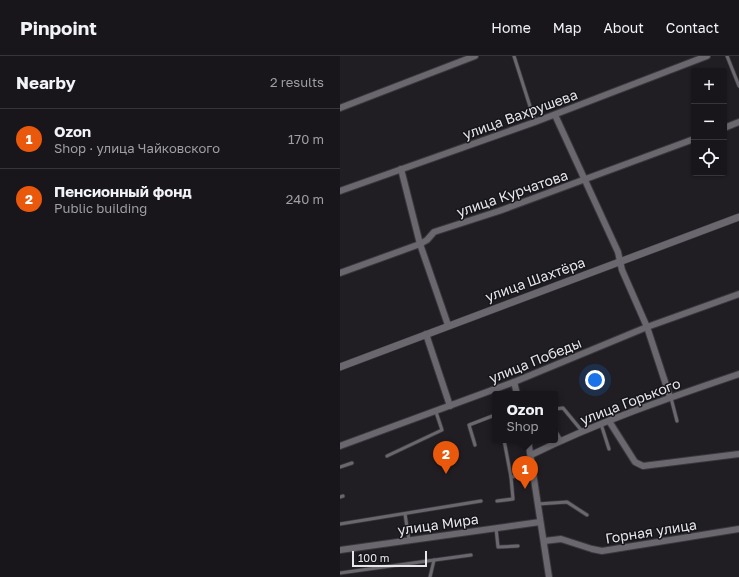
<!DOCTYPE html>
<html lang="en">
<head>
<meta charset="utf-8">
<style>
  body { margin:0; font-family:"Golos Text",sans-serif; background:#211f23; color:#f1f3f6 }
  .controls { position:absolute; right:12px; top:12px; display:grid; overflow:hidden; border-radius:4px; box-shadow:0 1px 3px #0004 }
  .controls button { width:36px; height:36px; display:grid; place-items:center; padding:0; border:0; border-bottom:1px solid #363539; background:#18161a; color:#f1f3f6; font:20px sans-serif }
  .scale { position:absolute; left:12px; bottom:10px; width:75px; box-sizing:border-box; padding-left:4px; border:2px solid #e7e6ea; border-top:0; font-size:11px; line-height:14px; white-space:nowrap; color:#e7e6ea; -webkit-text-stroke:3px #16151a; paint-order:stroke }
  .you { position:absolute; left:255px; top:324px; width:14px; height:14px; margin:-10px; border:3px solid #fff; border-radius:50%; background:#1a73e8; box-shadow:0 0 0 6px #1a73e833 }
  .badge { display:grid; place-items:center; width:26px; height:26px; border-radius:50%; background:#ea580c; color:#fff; font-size:13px; font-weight:700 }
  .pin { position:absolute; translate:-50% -33px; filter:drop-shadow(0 1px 2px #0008) }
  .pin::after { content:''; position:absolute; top:21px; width:14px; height:12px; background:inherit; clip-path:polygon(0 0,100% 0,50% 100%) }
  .popup { position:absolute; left:152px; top:335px; width:66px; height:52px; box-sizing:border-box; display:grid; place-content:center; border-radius:4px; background:#18161a; filter:drop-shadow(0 1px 3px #0005); font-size:13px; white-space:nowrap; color:#9f9fa2 }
  .popup b { font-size:15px; color:#f1f3f6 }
  .popup::after { content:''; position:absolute; left:50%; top:100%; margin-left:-8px; border:8px solid transparent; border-top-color:#18161a }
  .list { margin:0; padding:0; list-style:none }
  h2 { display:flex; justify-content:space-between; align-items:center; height:52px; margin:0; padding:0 16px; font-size:17px }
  h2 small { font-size:13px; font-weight:400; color:#9f9fa2 }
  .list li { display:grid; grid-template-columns:26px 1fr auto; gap:12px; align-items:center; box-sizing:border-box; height:60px; padding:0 16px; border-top:1px solid #363539 }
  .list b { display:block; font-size:15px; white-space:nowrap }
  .list p { margin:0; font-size:13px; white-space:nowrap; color:#9f9fa2 }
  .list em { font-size:13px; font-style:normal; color:#9f9fa2 }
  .icon { flex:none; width:22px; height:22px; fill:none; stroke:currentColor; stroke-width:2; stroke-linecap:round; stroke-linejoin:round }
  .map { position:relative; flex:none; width:399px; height:521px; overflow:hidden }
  header { display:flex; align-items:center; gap:24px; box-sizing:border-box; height:56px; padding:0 20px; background:#18161a; border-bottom:1px solid #363539 }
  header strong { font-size:19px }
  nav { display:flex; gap:22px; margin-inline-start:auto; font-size:14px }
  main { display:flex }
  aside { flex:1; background:#18161a }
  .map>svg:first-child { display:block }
</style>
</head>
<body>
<header>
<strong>Pinpoint</strong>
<nav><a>Home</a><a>Map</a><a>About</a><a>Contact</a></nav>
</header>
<main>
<aside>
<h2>Nearby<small>2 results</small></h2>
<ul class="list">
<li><span class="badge">1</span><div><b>Ozon</b><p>Shop · улица Чайковского</p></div><em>170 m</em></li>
<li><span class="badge">2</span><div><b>Пенсионный фонд</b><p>Public building</p></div><em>240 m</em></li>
</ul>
</aside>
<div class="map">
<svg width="399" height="521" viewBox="0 0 399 521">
  <rect width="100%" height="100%" fill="#201e23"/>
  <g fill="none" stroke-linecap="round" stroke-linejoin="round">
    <defs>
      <g id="service">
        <path d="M174 0 195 66"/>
        <path d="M387 0 399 30"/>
        <path d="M208 337V338"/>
        <path d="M331 342 337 365"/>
        <path d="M215 353 223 352 242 375"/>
        <path d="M261 368 269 393"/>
        <path d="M215 374 221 384"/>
        <path d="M135 389 129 369 155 359"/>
        <path d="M47 400 102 374 96 356"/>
        <path d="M0 411 12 407"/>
        <path d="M171 421 193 418"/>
        <path d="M0 441 3 440"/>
        <path d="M157 445 173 443 171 421 164 384"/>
        <path d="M198 448 227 446 247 459"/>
        <path d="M65 458 69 484"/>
        <path d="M0 468 141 445"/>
        <path d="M156 472 158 491 178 490"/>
        <path d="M0 517 131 499"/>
        <path d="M90 521 94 504"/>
      </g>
      <g id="minor">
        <path d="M0 52 135 0"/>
        <path d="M215 59 278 196 282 214 307 271 330 341"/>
        <path d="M384 72 399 66"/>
        <path d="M61 113 80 188 108 269"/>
        <path d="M0 135 195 66 367 0"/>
        <path d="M0 217 80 188 87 184 94 176 159 155 354 83"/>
        <path d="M86 278 110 350"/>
        <path d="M174 326 177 338"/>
        <path d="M269 365 295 406 303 410 399 398"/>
        <path d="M188 384 209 521"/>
        <path d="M0 390 174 326 307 271 399 238"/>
        <path d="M191 399C258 366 328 342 399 318"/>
        <path d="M204 485 221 483 252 493 262 495 399 473"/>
        <path d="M0 494 200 466"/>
      </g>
      <path id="tertiary" d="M0 311 399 161"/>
    </defs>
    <use href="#service" stroke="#3a393d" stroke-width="4.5"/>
    <use href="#minor" stroke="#3a393d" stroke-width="8"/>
    <use href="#tertiary" stroke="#3a393d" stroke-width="8"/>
    <use href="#service" stroke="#6a686e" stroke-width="3"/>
    <use href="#minor" stroke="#6a686e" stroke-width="6"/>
    <use href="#tertiary" stroke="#6a686e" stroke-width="7"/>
  </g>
  <g text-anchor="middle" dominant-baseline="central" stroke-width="3" stroke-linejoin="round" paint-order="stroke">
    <g font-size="14" fill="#e7e6ea" stroke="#16151a">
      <text transform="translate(180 58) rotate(-20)">улица Вахрушева</text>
      <text transform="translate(172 137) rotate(-19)">улица Курчатова</text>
      <text transform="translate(195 223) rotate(-20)">улица Шахтёра</text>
      <text transform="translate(195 304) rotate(-22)">улица Победы</text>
      <text transform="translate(290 345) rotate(-21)">улица Горького</text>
      <text transform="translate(98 468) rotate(-8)">улица Мира</text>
      <text transform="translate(311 475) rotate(-9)">Горная улица</text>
    </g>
  </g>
</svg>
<div class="controls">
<button>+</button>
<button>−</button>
<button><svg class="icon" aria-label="locate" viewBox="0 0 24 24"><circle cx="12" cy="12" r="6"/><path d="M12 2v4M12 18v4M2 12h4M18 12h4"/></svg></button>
</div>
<div class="scale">100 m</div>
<div class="you"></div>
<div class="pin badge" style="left:185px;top:433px">1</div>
<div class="popup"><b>Ozon</b>Shop</div>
<div class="pin badge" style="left:106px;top:418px">2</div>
</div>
</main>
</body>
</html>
